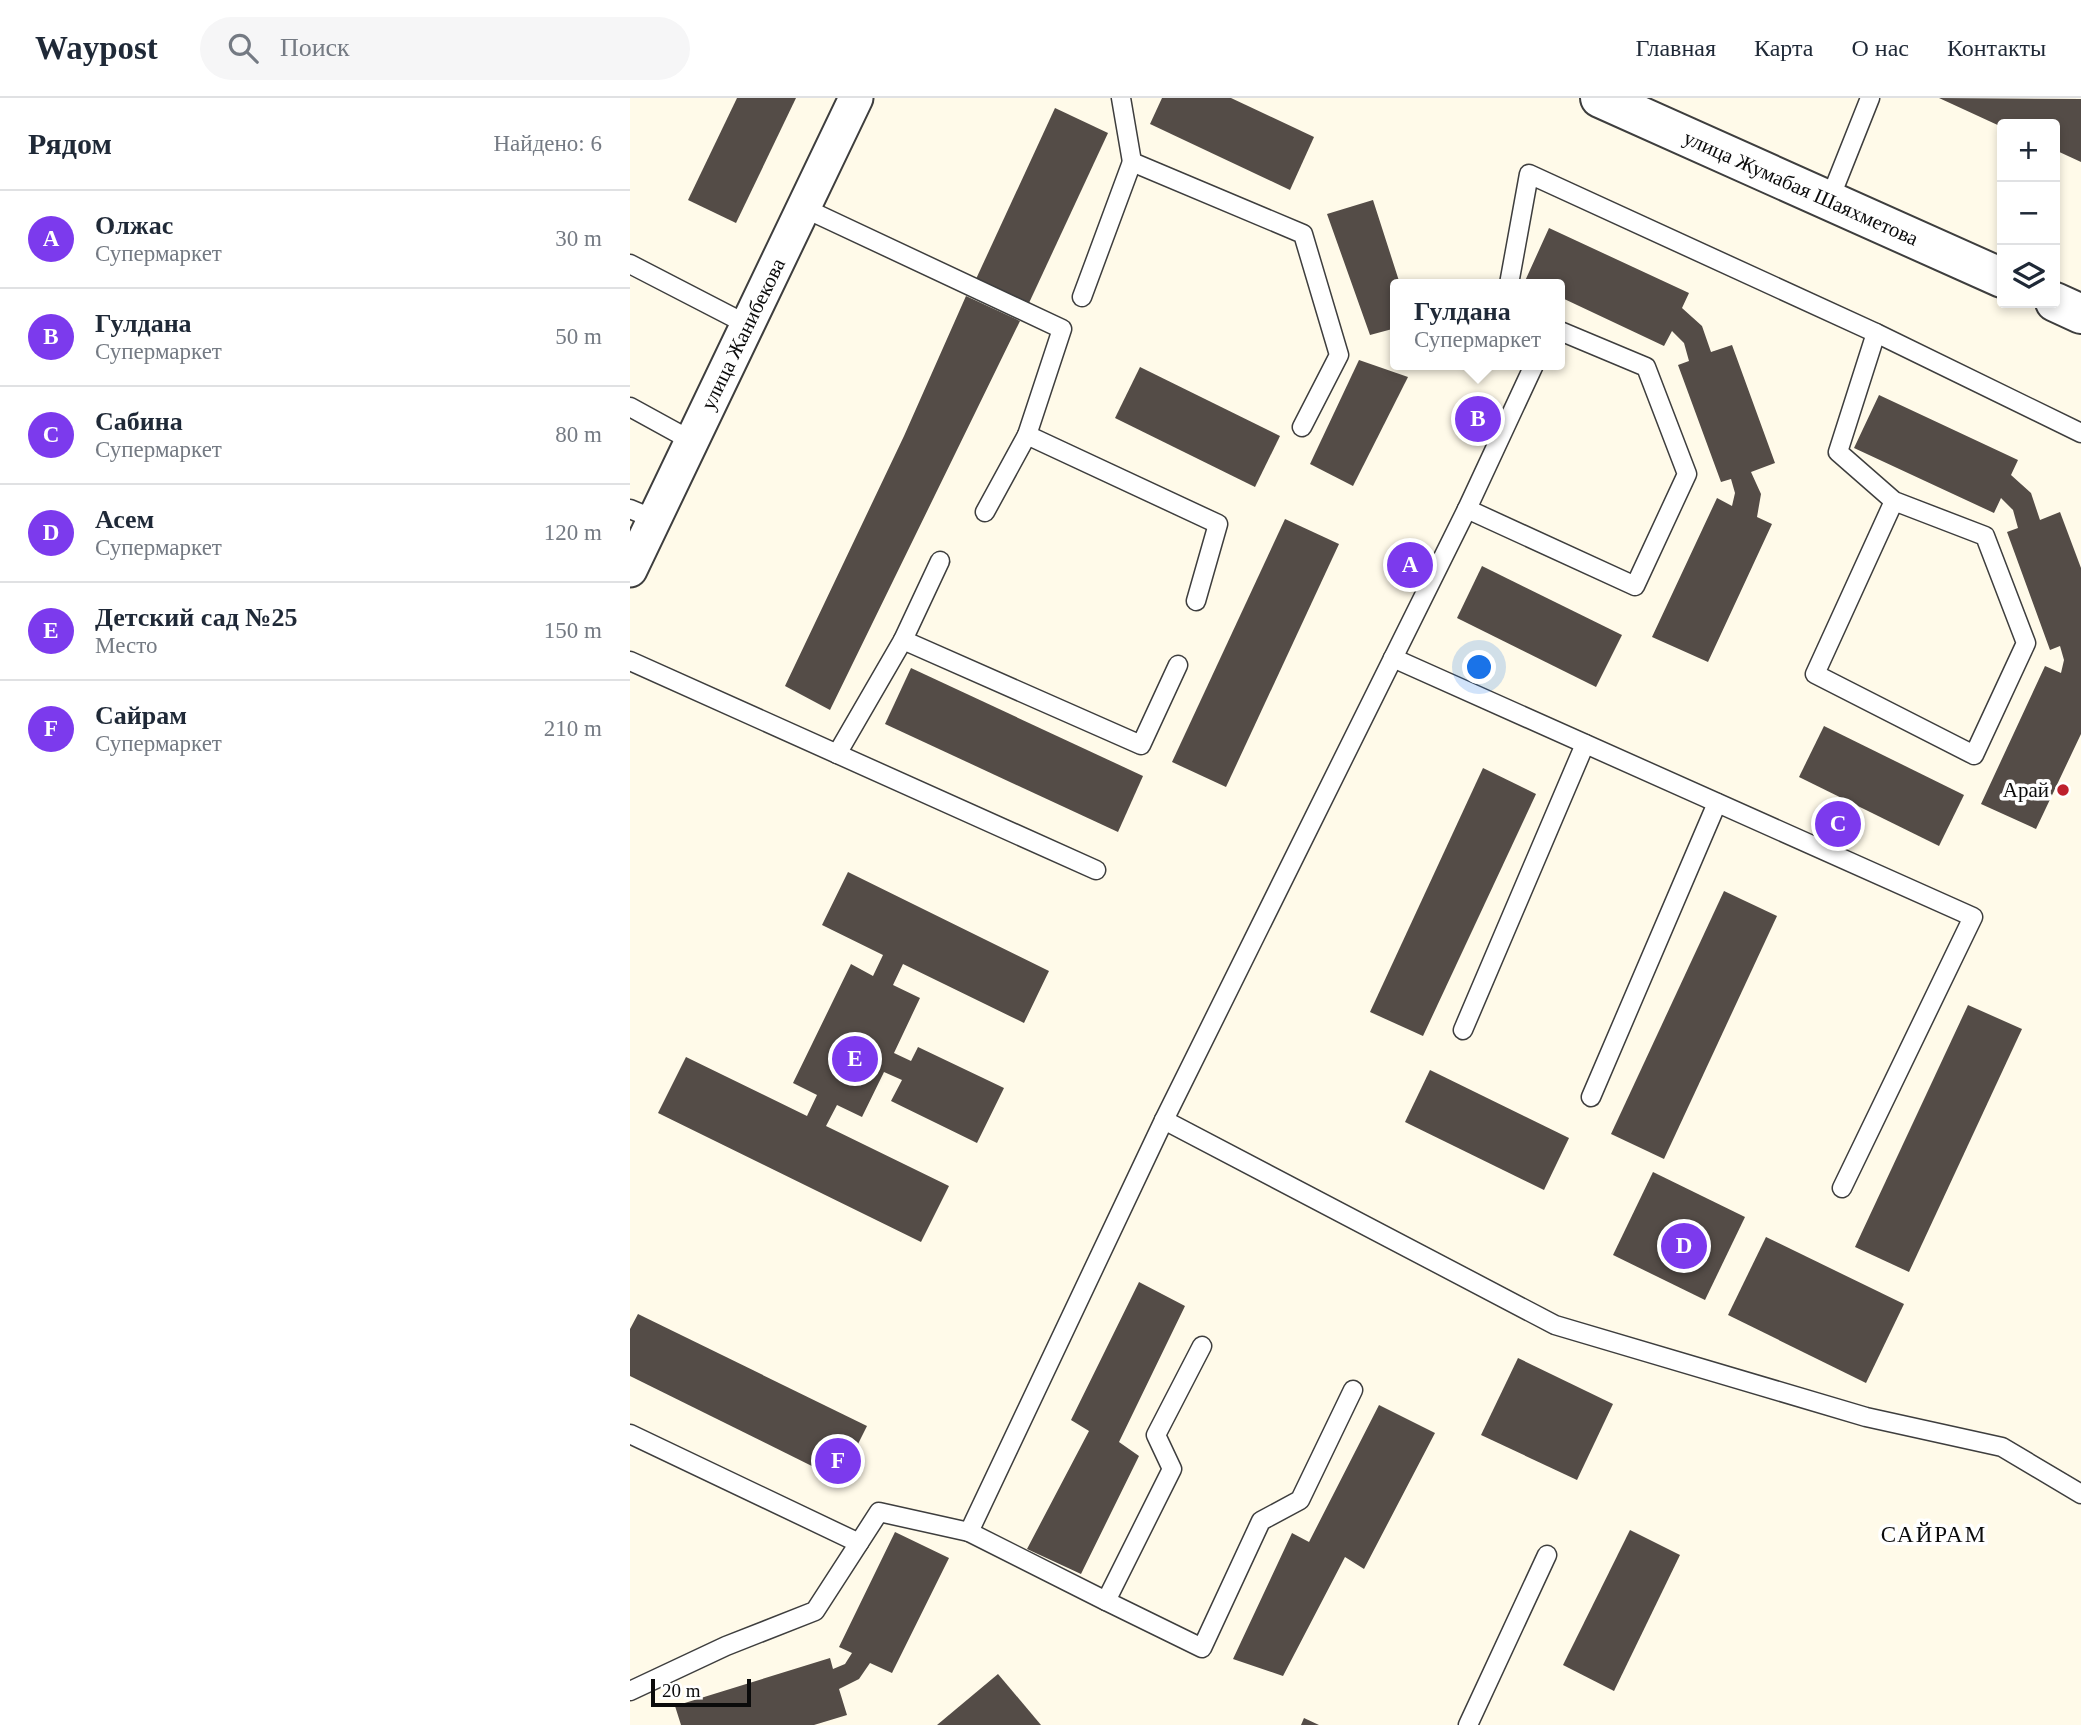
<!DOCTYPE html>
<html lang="ru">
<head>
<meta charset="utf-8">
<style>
  body { margin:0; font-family:Georgia,serif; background:#f6f6f7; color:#1f2937 }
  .controls { position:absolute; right:21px; top:21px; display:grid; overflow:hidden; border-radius:7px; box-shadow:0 4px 10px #0003 }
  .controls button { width:63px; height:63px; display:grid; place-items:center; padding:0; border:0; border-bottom:2px solid #e0e1e3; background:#fff; color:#1f2937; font:35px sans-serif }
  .scale { position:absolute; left:21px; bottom:18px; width:100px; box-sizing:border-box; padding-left:7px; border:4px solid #0b0b0b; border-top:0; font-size:19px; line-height:24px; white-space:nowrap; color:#0b0b0b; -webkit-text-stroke:5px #fff; paint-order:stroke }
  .you { position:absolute; left:850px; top:570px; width:24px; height:24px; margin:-18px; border:5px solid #fff; border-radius:50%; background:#1a73e8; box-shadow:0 0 0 10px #1a73e833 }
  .badge { display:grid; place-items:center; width:46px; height:46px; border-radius:50%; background:#7c3aed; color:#fff; font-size:23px; font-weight:700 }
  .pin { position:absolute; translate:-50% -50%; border:4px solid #fff; box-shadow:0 2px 7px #0006 }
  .popup { position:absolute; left:760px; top:181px; width:175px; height:91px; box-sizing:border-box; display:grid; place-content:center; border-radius:7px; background:#fff; filter:drop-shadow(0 2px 5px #0005); font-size:23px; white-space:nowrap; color:#747a83 }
  .popup b { font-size:26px; color:#1f2937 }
  .popup::after { content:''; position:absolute; left:50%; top:100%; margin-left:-14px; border:14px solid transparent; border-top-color:#fff }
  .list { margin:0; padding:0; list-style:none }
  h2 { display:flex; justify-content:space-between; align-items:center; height:91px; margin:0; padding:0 28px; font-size:30px }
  h2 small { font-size:23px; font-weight:400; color:#747a83 }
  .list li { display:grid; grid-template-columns:46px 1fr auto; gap:21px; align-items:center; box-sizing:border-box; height:98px; padding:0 28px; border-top:2px solid #e0e1e3 }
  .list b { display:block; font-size:26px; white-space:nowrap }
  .list p { margin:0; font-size:23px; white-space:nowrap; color:#747a83 }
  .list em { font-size:23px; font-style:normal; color:#747a83 }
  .icon { flex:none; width:38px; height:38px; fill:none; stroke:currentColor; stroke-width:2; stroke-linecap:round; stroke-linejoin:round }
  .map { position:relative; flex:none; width:1451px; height:1627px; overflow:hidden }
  header { display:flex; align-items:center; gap:42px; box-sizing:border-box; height:98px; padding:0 35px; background:#fff; border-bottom:2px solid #e0e1e3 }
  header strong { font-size:33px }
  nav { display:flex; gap:38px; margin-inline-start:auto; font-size:24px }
  .search { width:490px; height:63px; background:#f6f6f7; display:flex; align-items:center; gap:18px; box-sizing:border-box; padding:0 24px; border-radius:38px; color:#747a83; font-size:26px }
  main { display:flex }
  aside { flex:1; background:#fff }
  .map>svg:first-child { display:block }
</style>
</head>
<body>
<header>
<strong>Waypost</strong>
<div class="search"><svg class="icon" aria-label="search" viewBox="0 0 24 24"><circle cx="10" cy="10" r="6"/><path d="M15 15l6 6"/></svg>Поиск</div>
<nav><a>Главная</a><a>Карта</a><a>О нас</a><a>Контакты</a></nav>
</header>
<main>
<aside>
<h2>Рядом<small>Найдено: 6</small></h2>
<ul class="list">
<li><span class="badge">A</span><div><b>Олжас</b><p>Супермаркет</p></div><em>30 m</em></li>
<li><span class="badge">B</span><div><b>Гулдана</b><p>Супермаркет</p></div><em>50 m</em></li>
<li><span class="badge">C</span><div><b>Сабина</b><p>Супермаркет</p></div><em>80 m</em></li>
<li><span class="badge">D</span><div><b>Асем</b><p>Супермаркет</p></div><em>120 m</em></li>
<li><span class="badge">E</span><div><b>Детский сад №25</b><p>Место</p></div><em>150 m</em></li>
<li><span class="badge">F</span><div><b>Сайрам</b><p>Супермаркет</p></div><em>210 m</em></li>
</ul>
</aside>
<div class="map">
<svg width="1451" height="1627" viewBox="0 0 1451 1627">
  <rect width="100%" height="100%" fill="#fffae9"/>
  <g fill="#544c47">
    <path d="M107 0H166L106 125 58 102Z"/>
    <path d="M532 0H601L684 39 660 92 520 26Z"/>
    <path d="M1309 0 1451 1V64L1425 52V26H1372V29Z"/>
    <path d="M425 10 478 35 399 205 346 181Z"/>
    <path d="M743 102 770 186H766V230L740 237 697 116Z"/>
    <path d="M919 130 1059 195 1052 210 1072 228 1081 254 1102 247 1145 365 1121 374 1131 396 1127 419 1142 426 1078 564 1022 539 1087 400 1102 408 1105 395 1101 381 1091 384 1048 267 1059 263 1054 245 1042 233 1034 248 930 199V186H903L895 183Z"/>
    <path d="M336 198 390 223 200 612 155 588 274 338Z"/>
    <path d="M729 262 778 279 723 388 680 366Z"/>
    <path d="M510 269 650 338 625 389 485 320Z"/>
    <path d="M1249 297 1388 362 1381 377 1401 395 1410 422 1430 414 1451 470V636L1406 731 1351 706 1415 568 1431 575 1434 562 1430 548 1420 552 1377 434 1388 430 1383 412 1371 400 1364 415 1224 350Z"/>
    <path d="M655 421 709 446 596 689 542 664Z"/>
    <path d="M852 468 992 537 966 589 827 520Z"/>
    <path d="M281 570 513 678 488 734 255 626Z"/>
    <path d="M1194 628 1334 697 1309 748 1169 679Z"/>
    <path d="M853 670 906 696 793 938 740 914Z"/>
    <path d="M218 774 419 873 394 925 273 866 263 887 290 900 264 955 281 963 288 949 374 990 347 1045 261 1003 272 982 254 974 232 1019 207 1007 196 1028 319 1088 291 1144 28 1015 56 959 177 1018 187 997 163 985 221 866 243 878 253 857 192 827Z"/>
    <path d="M1094 793 1147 818 1034 1061 981 1036Z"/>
    <path d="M1338 907 1392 931 1279 1174 1225 1149Z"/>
    <path d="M800 972 939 1040 914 1092 775 1024Z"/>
    <path d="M1023 1074 1115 1119 1075 1202 983 1157Z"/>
    <path d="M1136 1139 1274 1206 1236 1285 1098 1217Z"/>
    <path d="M509 1184 555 1208 489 1344 509 1358 451 1476 397 1451 459 1333 441 1322Z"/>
    <path d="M8 1216 237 1328 210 1382 0 1278V1231Z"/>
    <path d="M888 1260 983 1306 947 1382 851 1337Z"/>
    <path d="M749 1307 805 1335 734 1471 715 1459 653 1578 603 1561 662 1435 679 1444Z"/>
    <path d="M1000 1432 1050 1457 984 1593 933 1567Z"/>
    <path d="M265 1434 319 1460 262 1575 240 1565 229 1581 209 1591 217 1617 184 1627H51L45 1608 200 1560 203 1571 215 1566 222 1555 209 1549Z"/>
    <path d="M368 1576 411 1627H307Z"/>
    <path d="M674 1620 689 1627H671Z"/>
  </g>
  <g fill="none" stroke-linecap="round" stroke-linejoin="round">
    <defs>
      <g id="service">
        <path d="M491 0 502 64 673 136 709 257 672 329"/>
        <path d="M1199 103 1240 0"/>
        <path d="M174 110 432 231 397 337 588 426 566 503"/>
        <path d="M0 166 118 227"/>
        <path d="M879 186 899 76 1246 235 1451 335"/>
        <path d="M452 199 502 64"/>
        <path d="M1246 235 1208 354 1264 403 1355 438 1396 545 1344 657 1185 576 1264 403"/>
        <path d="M904 267 837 411 1005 488 1057 376 1016 269 930 233"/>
        <path d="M0 309 62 343"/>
        <path d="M0 411 24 421"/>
        <path d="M355 414 397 337"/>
        <path d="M273 542 310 463"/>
        <path d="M763 560 1343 819 1212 1090"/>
        <path d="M0 563 466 772"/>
        <path d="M207 656 273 542 511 647 548 567"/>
        <path d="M833 932 955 646"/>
        <path d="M961 999 1087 705"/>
        <path d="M534 1022 925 1227 1236 1319 1372 1349 1451 1396"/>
        <path d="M0 1336 229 1445"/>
        <path d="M339 1434 476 1503 542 1371 526 1337 572 1248"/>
        <path d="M476 1503 572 1550 631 1423 670 1402 723 1292"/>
        <path d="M0 1593 96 1548 185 1513 249 1414 339 1434 534 1022 837 411"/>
        <path d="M838 1627 917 1457"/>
      </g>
      <path id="minor" d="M0 472 226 0"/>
      <g id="tertiary">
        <path d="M970 0 1372 180"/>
        <path d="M1425 204 1451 216"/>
      </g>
    </defs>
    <use href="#service" stroke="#3e3e3e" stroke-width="21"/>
    <use href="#minor" stroke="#3e3e3e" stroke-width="37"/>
    <use href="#tertiary" stroke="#3e3e3e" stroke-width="42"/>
    <use href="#service" stroke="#fff" stroke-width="18"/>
    <use href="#minor" stroke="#fff" stroke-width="33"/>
    <use href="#tertiary" stroke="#fff" stroke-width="38"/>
  </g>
  <circle fill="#be202c" stroke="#fff" stroke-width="2.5" cx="1433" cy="692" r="7"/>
  <g text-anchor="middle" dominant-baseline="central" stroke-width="7" stroke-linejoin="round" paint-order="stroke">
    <g font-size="21" fill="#0b0b0b" stroke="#fff">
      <text transform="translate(1171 90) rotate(24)">улица Жумабая Шаяхметова</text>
      <text transform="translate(113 236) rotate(-64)">улица Жанибекова</text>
    </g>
    <g font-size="21" fill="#0b0b0b" stroke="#fff" text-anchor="end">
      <text x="1419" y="692">Арай</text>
    </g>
    <g font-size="23" letter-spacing="2" fill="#0b0b0b" stroke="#fff">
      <text x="1304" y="1436">САЙРАМ</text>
    </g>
  </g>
</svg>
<div class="controls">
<button>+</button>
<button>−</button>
<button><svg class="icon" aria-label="layers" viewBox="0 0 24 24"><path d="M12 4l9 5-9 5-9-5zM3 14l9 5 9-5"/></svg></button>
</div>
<div class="scale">20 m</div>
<div class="you"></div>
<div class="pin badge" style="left:780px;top:467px">A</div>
<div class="pin badge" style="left:848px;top:321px">B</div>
<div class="popup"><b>Гулдана</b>Супермаркет</div>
<div class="pin badge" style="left:1208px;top:726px">C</div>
<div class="pin badge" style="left:1054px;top:1148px">D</div>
<div class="pin badge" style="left:225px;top:961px">E</div>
<div class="pin badge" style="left:208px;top:1363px">F</div>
</div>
</main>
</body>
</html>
